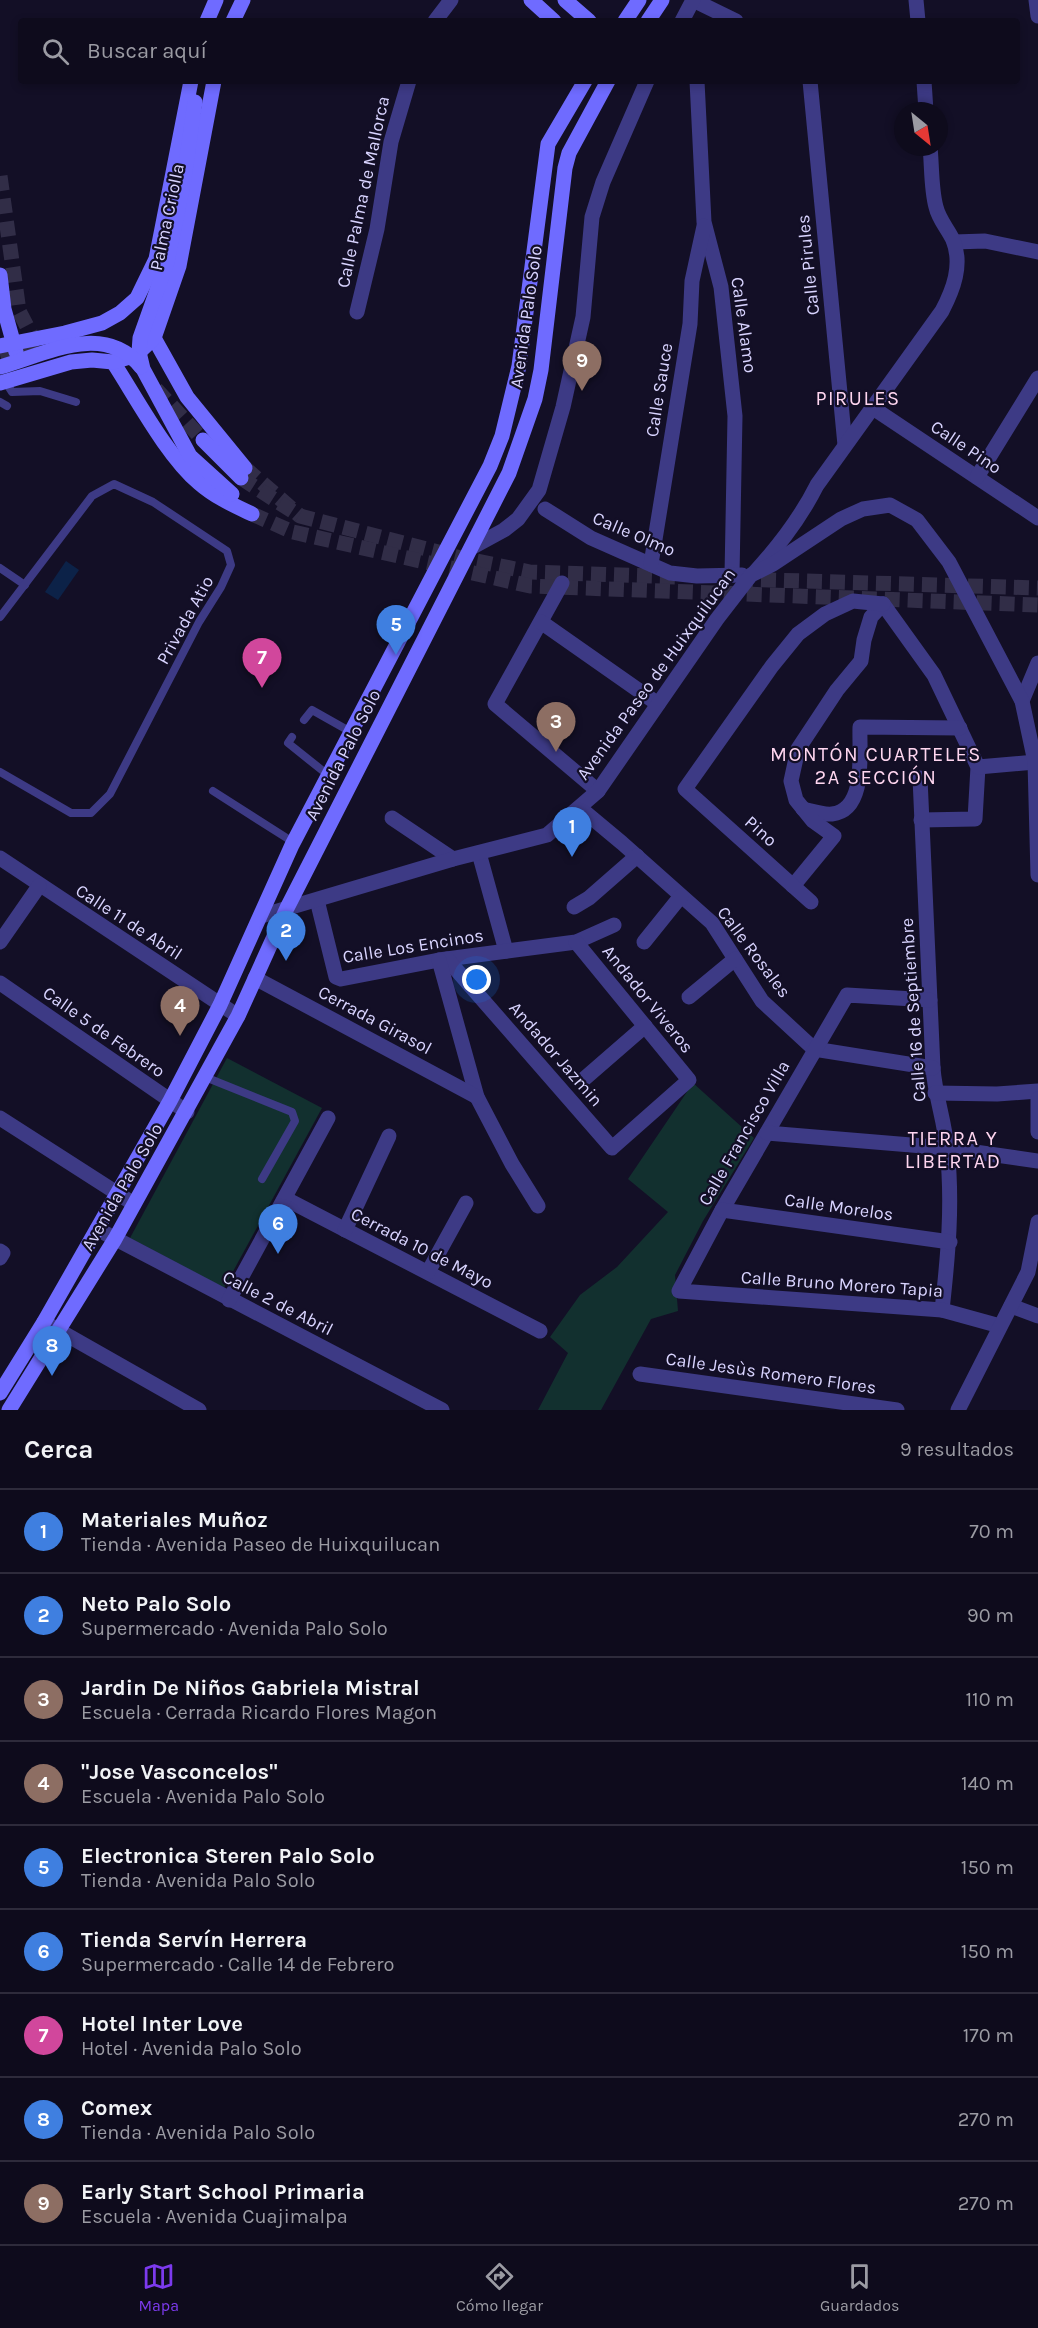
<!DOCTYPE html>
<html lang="es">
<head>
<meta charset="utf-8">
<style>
  body { margin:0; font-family:Karla,sans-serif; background:#1c1929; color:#f1f3f6 }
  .compass { position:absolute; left:894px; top:102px; width:54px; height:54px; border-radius:50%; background:#0e0b1c; box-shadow:0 3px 9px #0003; rotate:150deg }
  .you { position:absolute; left:477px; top:980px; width:21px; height:21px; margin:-15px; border:4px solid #fff; border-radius:50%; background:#1a73e8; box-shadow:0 0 0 9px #1a73e833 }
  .badge { display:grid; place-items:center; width:39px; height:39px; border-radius:50%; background:#7c3aed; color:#fff; font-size:20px; font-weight:700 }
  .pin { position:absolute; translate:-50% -50px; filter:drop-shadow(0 2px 3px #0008) }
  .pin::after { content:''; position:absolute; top:32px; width:21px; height:18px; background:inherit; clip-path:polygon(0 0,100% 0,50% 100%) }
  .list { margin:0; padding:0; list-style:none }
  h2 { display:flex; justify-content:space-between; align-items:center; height:78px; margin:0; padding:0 24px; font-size:26px }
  h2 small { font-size:20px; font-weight:400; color:#9b9ba3 }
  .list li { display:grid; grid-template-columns:39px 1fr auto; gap:18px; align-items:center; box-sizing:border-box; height:84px; padding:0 24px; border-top:2px solid #2e2b3b }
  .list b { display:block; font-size:22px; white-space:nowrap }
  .list p { margin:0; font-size:20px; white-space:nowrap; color:#9b9ba3 }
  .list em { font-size:20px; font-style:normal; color:#9b9ba3 }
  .icon { flex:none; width:33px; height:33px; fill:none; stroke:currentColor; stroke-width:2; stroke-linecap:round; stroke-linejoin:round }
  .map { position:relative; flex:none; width:1038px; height:1410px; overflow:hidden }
  .search { position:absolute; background:#0e0b1c; box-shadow:0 3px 9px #0003; left:18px; right:18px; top:18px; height:66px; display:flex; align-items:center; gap:15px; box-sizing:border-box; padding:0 21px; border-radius:6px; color:#9b9ba3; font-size:22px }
  .sheet { height:834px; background:#0e0b1c }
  nav { display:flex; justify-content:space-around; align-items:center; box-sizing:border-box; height:84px; border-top:2px solid #2e2b3b; background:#0e0b1c; font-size:16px; color:#9b9ba3 }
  nav a { display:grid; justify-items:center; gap:3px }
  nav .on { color:#7c3aed }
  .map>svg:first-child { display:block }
</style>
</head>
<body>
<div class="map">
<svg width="1038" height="1410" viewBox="0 0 1038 1410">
  <rect width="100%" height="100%" fill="#130f26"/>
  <g fill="#12302f">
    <path d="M227 1058 322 1108 224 1288 130 1238Z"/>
    <path d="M693 1083 754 1138 703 1221 675 1275 678 1311 651 1319 601 1410H538L568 1353 550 1337 580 1295 617 1267 668 1212 628 1179Z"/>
  </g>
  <path fill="#0c2248" d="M66 561 79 570 58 600 45 592Z"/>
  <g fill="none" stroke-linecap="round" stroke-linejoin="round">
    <g stroke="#312d47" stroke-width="15" stroke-dasharray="15 8" stroke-linecap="butt">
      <path d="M245 468 300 516"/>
      <path d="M252 514 293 532"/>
    </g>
    <g stroke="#312d47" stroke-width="15" stroke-dasharray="15 8" stroke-linecap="butt">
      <path d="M0 176 19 311 33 338 43 345"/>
      <path d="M0 355 43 345H51"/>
      <path d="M156 389 203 440"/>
      <path d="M241 478 300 516 457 557 530 572 678 577"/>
      <path d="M293 532 530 586 1038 605"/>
      <path d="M738 579 1038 588"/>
    </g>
    <g stroke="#3d3a85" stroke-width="8">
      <path d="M5 381 12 392 40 391 76 402"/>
      <path d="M0 402 7 406"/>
      <path d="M0 568 25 585"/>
      <path d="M0 617 92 496 114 484 153 502 227 551 231 565 221 587 199 622 110 794 91 813H71L0 772"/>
      <path d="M304 720 312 710 351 732"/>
      <path d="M292 737 288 743 328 775"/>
      <path d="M213 791 293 842"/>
      <path d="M205 1077 292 1112 295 1121 262 1179"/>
    </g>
    <g stroke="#3d3a85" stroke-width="15">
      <path d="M693 0 736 21"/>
      <path d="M916 0 918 21"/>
      <path d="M1036 0 1038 16"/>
      <path d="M435 21 451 0"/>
      <path d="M682 21 693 0"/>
      <path d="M697 81 704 222 721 287 735 416 732 575"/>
      <path d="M810 81 845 445"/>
      <path d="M924 81 926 111"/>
      <path d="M954 242 985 241 1038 252"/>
      <path d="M357 312 377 229 391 142 409 81"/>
      <path d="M873 408 1038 518"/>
      <path d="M977 477 1038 378"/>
      <path d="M545 509 591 538 670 573 697 576 742 575"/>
      <path d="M471 548 504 530 518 519 539 490 563 407 583 317 592 217 603 182 647 81"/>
      <path d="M651 564 690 324 692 281 704 226"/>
      <path d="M754 573C778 547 801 517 817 485L942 311C953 290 963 265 953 240 948 229 939 220 936 207 931 189 932 166 930 147"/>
      <path d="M562 583 495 704 598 791"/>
      <path d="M883 604 934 675 978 767 975 819 921 820"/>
      <path d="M541 622 658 704"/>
      <path d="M1022 701 1038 663"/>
      <path d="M978 767 1035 762"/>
      <path d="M920 778 933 1068C935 1096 945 1122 947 1149 953 1203 948 1256 942 1310"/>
      <path d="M580 808 622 843 712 923 762 1001 814 1049 933 1068"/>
      <path d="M803 809C812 811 823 815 832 814 867 810 859 753 860 727L960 728"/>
      <path d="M392 818 453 859"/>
      <path d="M479 853 506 951"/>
      <path d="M0 858 238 1016"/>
      <path d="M793 886 834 836 813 821 796 800 791 781 798 749 837 690 861 661 864 640 871 617 883 604"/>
      <path d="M317 900 336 977 341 979 439 960 576 942 614 925"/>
      <path d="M811 902 685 789 772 666 798 634 825 614 853 601 883 604"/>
      <path d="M574 907 589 898 637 856"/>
      <path d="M0 942 39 886"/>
      <path d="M644 942 681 896"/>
      <path d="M447 959 612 1148 689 1080 576 942"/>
      <path d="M439 960 477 1097 512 1164 538 1206"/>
      <path d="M255 978 477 1097"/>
      <path d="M0 983 187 1112"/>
      <path d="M689 997 735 959"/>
      <path d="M930 1000 847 995 722 1210 679 1291 942 1310 1000 1326"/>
      <path d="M584 1079 645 1026"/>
      <path d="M935 1093 997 1094 1038 1091"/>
      <path d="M0 1118 134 1204"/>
      <path d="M767 1133 947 1148 1038 1161"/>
      <path d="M286 1199 540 1331"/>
      <path d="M722 1210 950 1242"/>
      <path d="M97 1229 442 1410"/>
      <path d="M345 1230 389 1136"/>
      <path d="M0 1251 3 1253 0 1258"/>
      <path d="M428 1272 466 1203"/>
      <path d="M229 1300 328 1118"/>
      <path d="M1011 1306 1038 1316"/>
      <path d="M44 1322 199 1410"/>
      <path d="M640 1374 897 1410"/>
    </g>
    <g stroke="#3d3a85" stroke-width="15">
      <path d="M261 916 453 859 547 835 598 791 717 619 751 575 773 564 841 519 863 509 890 505 917 520 949 562 1022 701 1035 762 1038 875"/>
      <path d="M1038 1099V1132"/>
      <path d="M958 1410 1028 1272 1038 1222"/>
    </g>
    <g stroke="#6f6bff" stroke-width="15">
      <path d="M531 0 554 21"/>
      <path d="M565 0 589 21"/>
      <path d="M207 21 216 0"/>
      <path d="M233 21 243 0"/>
      <path d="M625 21 639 0"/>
      <path d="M648 21 662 0"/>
      <path d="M0 275 4 309 16 352"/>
      <path d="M154 338 187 397 245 468"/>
      <path d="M0 346 65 333 102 323 120 313 137 298 156 259 191 81"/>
      <path d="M113 362C137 399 167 456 199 483 215 497 233 505 252 514"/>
      <path d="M0 383 71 362 92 360 113 362 136 355 154 338 179 266 214 81"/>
      <path d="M203 440 241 478"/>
      <path d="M0 1393 44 1322 170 1101 220 1005 292 845 490 466 502 436 519 366 548 144 585 81"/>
      <path d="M9 1410 115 1239 238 1016 287 908 509 473 535 399 541 370 565 168 569 153 608 81"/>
    </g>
    <g stroke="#6f6bff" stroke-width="15">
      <path d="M195 102 183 185 167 262 140 338 139 352 143 369 190 456 232 494"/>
      <path d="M0 367C46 354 104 321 141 367"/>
    </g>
  </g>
  <g text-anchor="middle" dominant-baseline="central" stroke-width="4.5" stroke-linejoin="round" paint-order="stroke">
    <g font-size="18" fill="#d9d4ff" stroke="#130f26">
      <text transform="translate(363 192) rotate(-78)">Calle Palma de Mallorca</text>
      <text transform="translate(167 217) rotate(-78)">Palma Criolla</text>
      <text transform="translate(808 265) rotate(-96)">Calle Pirules</text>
      <text transform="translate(526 317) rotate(-82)">Avenida Palo Solo</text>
      <text transform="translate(744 325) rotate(82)">Calle Alamo</text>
      <text transform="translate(659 390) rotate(-81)">Calle Sauce</text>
      <text transform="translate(966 447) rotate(34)">Calle Pino</text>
      <text transform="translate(634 534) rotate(23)">Calle Olmo</text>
      <text transform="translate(185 620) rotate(-61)">Privada Atio</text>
      <text transform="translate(656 674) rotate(-54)">Avenida Paseo de Huixquilucan</text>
      <text transform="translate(343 755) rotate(-63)">Avenida Palo Solo</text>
      <text transform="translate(761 831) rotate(42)">Pino</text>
      <text transform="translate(129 922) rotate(33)">Calle 11 de Abril</text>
      <text transform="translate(413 946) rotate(-9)">Calle Los Encinos</text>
      <text transform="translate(754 952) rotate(53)">Calle Rosales</text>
      <text transform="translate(648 999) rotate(51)">Andador Viveros</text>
      <text transform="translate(913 1010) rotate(-94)">Calle 16 de Septiembre</text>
      <text transform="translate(375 1020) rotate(28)">Cerrada Girasol</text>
      <text transform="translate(104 1032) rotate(35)">Calle 5 de Febrero</text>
      <text transform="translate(556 1054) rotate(49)">Andador Jazmin</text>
      <text transform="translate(744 1133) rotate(-60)">Calle Francisco Villa</text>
      <text transform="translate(122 1187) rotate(-60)">Avenida Palo Solo</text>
      <text transform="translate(839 1207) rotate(8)">Calle Morelos</text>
      <text transform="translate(422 1248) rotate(27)">Cerrada 10 de Mayo</text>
      <text transform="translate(842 1284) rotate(4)">Calle Bruno Morero Tapia</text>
      <text transform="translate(278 1303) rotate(27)">Calle 2 de Abril</text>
      <text transform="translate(771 1373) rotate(8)">Calle Jesùs Romero Flores</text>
    </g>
    <g font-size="20" letter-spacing="1.5" fill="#ffd6f0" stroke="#130f26">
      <text x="858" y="398">PIRULES</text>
      <text x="876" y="754">MONTÓN CUARTELES<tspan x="876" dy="23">2A SECCIÓN</tspan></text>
      <text x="953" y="1138">TIERRA Y<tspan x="953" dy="23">LIBERTAD</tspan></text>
    </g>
  </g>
</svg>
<svg class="compass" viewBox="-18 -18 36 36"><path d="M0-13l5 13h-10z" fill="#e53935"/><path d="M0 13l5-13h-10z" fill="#9b9ba3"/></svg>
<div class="you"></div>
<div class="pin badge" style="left:572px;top:857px;background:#3f7fe0">1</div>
<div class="pin badge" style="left:286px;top:961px;background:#3f7fe0">2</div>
<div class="pin badge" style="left:556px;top:752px;background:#8d6e63">3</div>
<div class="pin badge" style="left:180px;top:1036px;background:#8d6e63">4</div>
<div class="pin badge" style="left:396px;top:655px;background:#3f7fe0">5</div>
<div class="pin badge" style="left:278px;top:1254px;background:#3f7fe0">6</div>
<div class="pin badge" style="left:262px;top:688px;background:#d1479c">7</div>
<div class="pin badge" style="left:52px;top:1376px;background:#3f7fe0">8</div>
<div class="pin badge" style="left:582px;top:391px;background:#8d6e63">9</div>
<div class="search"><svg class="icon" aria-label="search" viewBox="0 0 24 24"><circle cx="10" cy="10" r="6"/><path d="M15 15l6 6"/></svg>Buscar aquí</div>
</div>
<section class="sheet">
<h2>Cerca<small>9 resultados</small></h2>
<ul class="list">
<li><span class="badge" style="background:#3f7fe0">1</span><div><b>Materiales Muñoz</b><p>Tienda · Avenida Paseo de Huixquilucan</p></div><em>70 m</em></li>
<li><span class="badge" style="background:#3f7fe0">2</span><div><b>Neto Palo Solo</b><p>Supermercado · Avenida Palo Solo</p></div><em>90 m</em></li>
<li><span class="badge" style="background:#8d6e63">3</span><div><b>Jardin De Niños Gabriela Mistral</b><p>Escuela · Cerrada Ricardo Flores Magon</p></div><em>110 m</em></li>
<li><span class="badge" style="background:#8d6e63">4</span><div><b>&quot;Jose Vasconcelos&quot;</b><p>Escuela · Avenida Palo Solo</p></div><em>140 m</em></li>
<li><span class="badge" style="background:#3f7fe0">5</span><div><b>Electronica Steren Palo Solo</b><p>Tienda · Avenida Palo Solo</p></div><em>150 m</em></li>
<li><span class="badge" style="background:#3f7fe0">6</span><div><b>Tienda Servín Herrera</b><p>Supermercado · Calle 14 de Febrero</p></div><em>150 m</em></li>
<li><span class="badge" style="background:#d1479c">7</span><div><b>Hotel Inter Love</b><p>Hotel · Avenida Palo Solo</p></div><em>170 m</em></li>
<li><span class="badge" style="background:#3f7fe0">8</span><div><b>Comex</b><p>Tienda · Avenida Palo Solo</p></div><em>270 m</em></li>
<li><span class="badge" style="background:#8d6e63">9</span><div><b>Early Start School Primaria</b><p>Escuela · Avenida Cuajimalpa</p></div><em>270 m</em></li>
</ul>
</section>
<nav>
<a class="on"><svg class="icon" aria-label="map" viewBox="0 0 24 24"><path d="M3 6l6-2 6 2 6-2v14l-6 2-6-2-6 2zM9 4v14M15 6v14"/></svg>Mapa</a>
<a><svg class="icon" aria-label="directions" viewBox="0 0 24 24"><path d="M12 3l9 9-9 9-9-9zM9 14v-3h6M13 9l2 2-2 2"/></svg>Cómo llegar</a>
<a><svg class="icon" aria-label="saved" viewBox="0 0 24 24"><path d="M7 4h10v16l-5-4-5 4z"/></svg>Guardados</a>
</nav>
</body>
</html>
